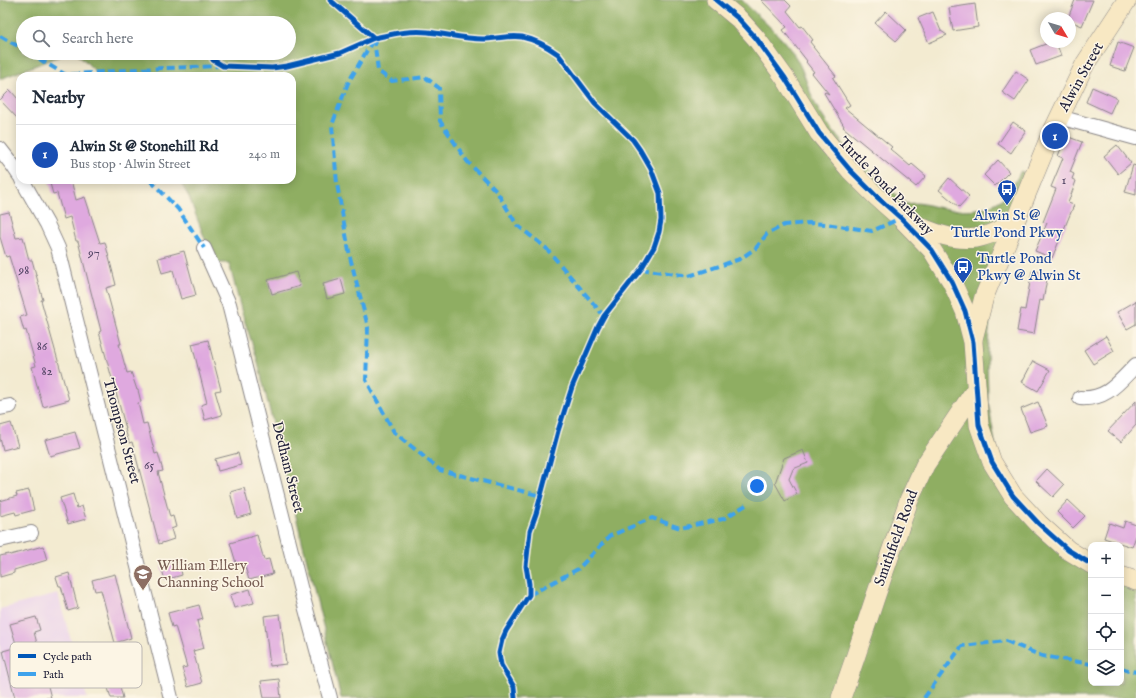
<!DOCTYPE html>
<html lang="en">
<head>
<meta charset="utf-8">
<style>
  body { margin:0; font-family:"IM FELL English",serif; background:#f2f2f3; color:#1f2937 }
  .controls { position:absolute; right:12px; bottom:12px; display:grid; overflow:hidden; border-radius:8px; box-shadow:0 2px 10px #0003 }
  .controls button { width:36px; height:36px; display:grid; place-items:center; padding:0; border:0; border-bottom:1px solid #e0e1e3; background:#fff; color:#1f2937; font:20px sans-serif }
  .compass { position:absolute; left:1040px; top:12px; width:36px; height:36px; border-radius:50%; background:#fff; box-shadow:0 2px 10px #0003; rotate:128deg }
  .you { position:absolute; left:757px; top:486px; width:14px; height:14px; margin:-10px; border:3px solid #fff; border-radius:50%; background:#1a73e8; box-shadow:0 0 0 6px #1a73e833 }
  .badge { display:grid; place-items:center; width:26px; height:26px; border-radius:50%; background:#d1495b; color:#fff; font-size:13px; font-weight:700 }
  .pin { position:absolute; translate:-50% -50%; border:2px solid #fff; box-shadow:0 1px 4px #0006 }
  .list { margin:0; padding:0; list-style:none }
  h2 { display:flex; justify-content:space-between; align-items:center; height:52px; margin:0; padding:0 16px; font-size:17px }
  h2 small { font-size:13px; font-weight:400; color:#747a83 }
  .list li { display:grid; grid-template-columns:26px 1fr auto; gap:12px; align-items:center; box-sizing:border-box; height:60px; padding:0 16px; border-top:1px solid #e0e1e3 }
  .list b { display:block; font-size:15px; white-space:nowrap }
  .list p { margin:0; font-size:13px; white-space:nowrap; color:#747a83 }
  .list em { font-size:13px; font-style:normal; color:#747a83 }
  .icon { flex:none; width:22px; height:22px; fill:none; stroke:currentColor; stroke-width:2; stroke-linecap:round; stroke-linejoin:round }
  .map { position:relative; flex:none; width:1136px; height:698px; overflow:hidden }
  .search { position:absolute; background:#fff; box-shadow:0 2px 10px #0003; left:16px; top:16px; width:280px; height:44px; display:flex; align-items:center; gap:10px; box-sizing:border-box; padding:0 14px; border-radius:22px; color:#747a83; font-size:15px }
  .panel { position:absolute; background:#fff; box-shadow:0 2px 10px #0003; left:16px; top:72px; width:280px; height:112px; border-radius:12px }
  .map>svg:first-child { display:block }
</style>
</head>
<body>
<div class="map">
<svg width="1136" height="698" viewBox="0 0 1136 698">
  <rect width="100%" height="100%" fill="#fcf5e5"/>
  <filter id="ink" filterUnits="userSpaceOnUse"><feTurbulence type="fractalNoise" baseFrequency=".025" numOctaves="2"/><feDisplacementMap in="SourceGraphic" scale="8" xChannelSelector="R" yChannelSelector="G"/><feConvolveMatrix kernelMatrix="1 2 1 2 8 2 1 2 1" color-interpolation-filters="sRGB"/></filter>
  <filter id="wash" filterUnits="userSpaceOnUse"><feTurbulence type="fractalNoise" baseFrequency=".012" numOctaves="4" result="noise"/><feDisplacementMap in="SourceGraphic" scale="16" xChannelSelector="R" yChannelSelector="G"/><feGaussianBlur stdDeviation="0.9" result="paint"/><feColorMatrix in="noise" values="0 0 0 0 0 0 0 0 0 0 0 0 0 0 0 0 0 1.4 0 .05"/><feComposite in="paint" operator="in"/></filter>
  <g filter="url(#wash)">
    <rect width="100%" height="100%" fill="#f3ebd1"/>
    <path fill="#ead1ec" d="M58 594 87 698H0V609Z"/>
    <path fill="#8fae62" stroke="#58684e" d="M0 0H742C759 18 784 37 796 58 806 75 809 94 819 111 841 148 876 175 906 204 921 202 923 204 936 207 958 211 987 213 1004 197 1012 190 1016 180 1021 171L1037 182 1001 265 991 307 987 353 988 401 995 443 1007 478 1091 565V683H1121V575L1136 578V698H341L256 355 242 313 229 263H214L189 197 179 180H292V76H100L77 53H289V23H23V53H68L0 79Z"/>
    <g id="blocks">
      <g fill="#dfa9df">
        <path d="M761 0H785L791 6 787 11 800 27 802 26 813 40 810 42 814 47H813L836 76 833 78 850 105 845 108 892 147 890 149 910 166 912 164 926 176 916 187 843 127 844 126 824 93 825 92 829 94 812 73 814 72 806 62 807 61 783 30 787 27Z"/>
        <path d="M1075 0H1093L1082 26 1070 21V18H1068Z"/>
        <path d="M975 4 978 27 953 31 949 8Z"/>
        <path d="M886 11 906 30 896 41 875 23Z"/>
        <path d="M933 12 941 31 947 35 929 43 918 18Z"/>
        <path d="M1051 42H1056L1061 56 1036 65 1030 50Z"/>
        <path d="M1118 42 1134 48 1125 71 1110 66Z"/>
        <path d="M1016 71 1029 80 1015 101 1002 92Z"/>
        <path d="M1092 87 1117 98 1110 113 1086 102Z"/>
        <path d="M10 90 20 101V121L0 100Z"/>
        <path d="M1013 122 1026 131 1011 153 998 144Z"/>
        <path d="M1066 136 1082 142 1070 172 1074 174 1072 179 1076 181 1068 203 1074 205 1052 258 1035 251 1047 223 1043 222 1056 189 1051 187 1063 158 1058 156Z"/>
        <path d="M1117 145 1131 163 1118 174 1104 156Z"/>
        <path d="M998 160 1009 172 995 186 984 175Z"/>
        <path d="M1133 165 1136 166V195L1125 192Z"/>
        <path d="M949 178 969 196 959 207 939 190Z"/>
        <path d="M49 180H71L76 200 85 197 100 243 105 242 116 285 106 288 121 344H119L127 373 131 372 137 390H138L141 402 138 403 143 424 147 423 155 454 158 453 163 471 158 472 170 517 173 516 176 527 171 529 174 539 159 544 132 442 129 443 125 429H126L99 332 101 331 78 241H76L70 217 64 219 57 193 53 194Z"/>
        <path d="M9 212 16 238 23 237 29 260H32L43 300H41L69 400 43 407 32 367 36 366 26 330 24 331 20 317 27 315 9 256 6 257 0 237V214Z"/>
        <path d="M184 251 196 295 181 299 173 270 162 273 158 258Z"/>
        <path d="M1032 271 1048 273 1043 301 1040 300 1034 334 1017 331 1021 309 1025 310Z"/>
        <path d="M296 272 300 286 272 294 268 280Z"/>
        <path d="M341 279 345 294 327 299 323 284Z"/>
        <path d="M1136 301V324L1127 329 1117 312Z"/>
        <path d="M1106 336 1114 351 1093 364 1084 350Z"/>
        <path d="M208 340 221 390 215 391 222 415 205 420 201 405 207 403 192 344Z"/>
        <path d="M1033 361 1050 370 1038 391 1022 382Z"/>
        <path d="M1136 401V425L1121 442 1108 431Z"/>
        <path d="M1038 402 1048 426 1030 432 1021 409Z"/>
        <path d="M11 423 18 446 3 450 0 438V426Z"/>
        <path d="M75 432 80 448 50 456 45 440Z"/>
        <path d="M803 450 808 463 793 469 789 479 797 494 785 501 775 483 784 458Z"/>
        <path d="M238 453 241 465 218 471 215 459Z"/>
        <path d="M1047 469 1064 485 1053 497 1036 481Z"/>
        <path d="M244 488 251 514 237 518 230 492Z"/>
        <path d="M29 490 34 510 16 515 15 512 0 516V501L17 496 16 493Z"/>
        <path d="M73 494 77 508 82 506 86 519 68 524 60 498Z"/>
        <path d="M1068 500 1085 516 1073 528 1057 512Z"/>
        <path d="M1125 521 1136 525V536L1132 547 1104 538 1109 523 1123 528Z"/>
        <path d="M257 535 264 560 269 559 273 574 249 580 244 563 237 566 230 543Z"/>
        <path d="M43 546 47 560 14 570V573L0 577V556L9 554 10 555Z"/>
        <path d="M179 561 182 575 165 580 161 566Z"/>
        <path d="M69 573 78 608 68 611 61 586H59L56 577Z"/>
        <path d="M115 574 131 638 115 643 101 590 95 591 92 580Z"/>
        <path d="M250 589 254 603 234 608 230 595Z"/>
        <path d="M199 605 203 619 197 621 204 648 193 651 202 683 188 687 182 668 187 667 175 626 172 627 168 613Z"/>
        <path d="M280 614 286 664 270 666 264 616Z"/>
        <path d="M36 617 40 630 34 632 51 698H15L3 651 17 647 10 624Z"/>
        <path d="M117 675 123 698H111L105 678Z"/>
        <path d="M279 679 281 698H264L261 681Z"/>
      </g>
    </g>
  </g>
  <g filter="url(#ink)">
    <use href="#blocks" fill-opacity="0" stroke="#8a8686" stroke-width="1"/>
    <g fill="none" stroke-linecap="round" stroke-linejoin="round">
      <defs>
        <g id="street">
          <path d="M1059 117 1136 138"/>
          <path d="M0 149 14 167 20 176"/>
          <path d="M22 180 47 224 58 248 171 698"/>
          <path d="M204 248 229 304 300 587 330 698"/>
          <path d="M1080 398C1107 400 1119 382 1136 365"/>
          <path d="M0 408 10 406"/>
          <path d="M0 540 31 533"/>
        </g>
        <g id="secondary">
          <path d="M716 0 739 19 756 38 785 78 819 133 850 170 876 196 901 218 932 250 952 282 965 311 973 342 979 425 992 462 1013 496 1039 524 1068 550 1091 564"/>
          <path d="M910 222C930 232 952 241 976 238 989 236 1002 229 1014 223"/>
          <path d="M973 339 984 297 1049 139 1085 64 1127 0"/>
          <path d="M1121 576 1136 581"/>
          <path d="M841 698 855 658 876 595 909 500 925 465 976 389"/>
        </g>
      </defs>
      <use href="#street" stroke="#8a8686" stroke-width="16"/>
      <use href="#secondary" stroke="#8a8686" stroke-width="20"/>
      <use href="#street" stroke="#fff" stroke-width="14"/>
      <use href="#secondary" stroke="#f8e8c3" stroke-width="19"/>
      <g stroke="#3ea2ec" stroke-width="4" stroke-dasharray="8 4" stroke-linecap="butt">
        <path d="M0 36 23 49"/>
        <path d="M374 38 378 71 392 81 425 77 439 88 440 121 467 161 497 192 517 225 546 248 604 316"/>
        <path d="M373 40 348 83 332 125 337 184 350 257 368 327 366 380 394 432 440 470 541 496"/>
        <path d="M29 53 66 75 138 69 221 66"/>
        <path d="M150 180 178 209 204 248"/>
        <path d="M641 269 689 276 740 259 756 248 767 234 784 225 809 223 826 224 872 231 901 218"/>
        <path d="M529 595 578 569 610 536 652 518 680 528 723 519 746 505"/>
        <path d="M1121 668 1136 672"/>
        <path d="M924 698 962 646 1006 641 1042 656 1091 664"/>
      </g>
      <defs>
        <g id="cycleway">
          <path d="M330 0 374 38C392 34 410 30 428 32 446 34 464 39 483 39 496 39 509 35 522 37 536 40 547 46 558 54L595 103 633 140 640 150 651 169 660 193 661 220 659 232 654 247 641 269 604 316 598 327 572 387 558 431 536 514 530 531 526 566 529 584V595L506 631 502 640 499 653 501 665 514 687 515 698"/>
          <path d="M716 0 739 19 756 38 785 78 819 133 850 170 876 196 901 218 932 250 952 282 965 311 973 342 979 425 992 462 1013 496 1039 524 1068 550 1091 564"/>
          <path d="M210 53 213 60 223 66 272 68 287 66 340 53 374 38"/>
        </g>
      </defs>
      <use href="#cycleway" stroke="#fcf5e5" stroke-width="8"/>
      <use href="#cycleway" stroke="#0057b8" stroke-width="5"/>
    </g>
  </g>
  <defs>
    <symbol id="bus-pin" viewBox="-11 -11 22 30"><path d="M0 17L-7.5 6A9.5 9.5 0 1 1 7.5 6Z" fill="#1a4fb4" stroke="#fcf5e5"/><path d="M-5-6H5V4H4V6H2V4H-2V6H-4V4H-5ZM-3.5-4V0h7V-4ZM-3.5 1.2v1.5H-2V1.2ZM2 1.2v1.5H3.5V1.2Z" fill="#fff"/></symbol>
    <symbol id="school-pin" viewBox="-11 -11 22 30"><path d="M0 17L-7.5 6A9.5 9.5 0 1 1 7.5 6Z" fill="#8d6e63" stroke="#fcf5e5"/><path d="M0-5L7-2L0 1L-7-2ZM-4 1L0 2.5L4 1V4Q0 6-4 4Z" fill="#fff"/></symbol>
  </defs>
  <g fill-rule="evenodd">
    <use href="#bus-pin" x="996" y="178" width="22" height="30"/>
    <use href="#bus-pin" x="952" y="256" width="22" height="30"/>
    <use href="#school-pin" x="132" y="563" width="22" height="30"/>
  </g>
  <g text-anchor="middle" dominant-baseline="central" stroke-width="3" stroke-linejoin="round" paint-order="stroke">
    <g font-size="13" fill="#514464">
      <text x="1064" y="180">1</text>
      <text x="94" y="253">97</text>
      <text x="24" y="270">98</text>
      <text x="42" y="346">86</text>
      <text x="47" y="371">82</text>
      <text x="149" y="465">65</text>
    </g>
    <g font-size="15" fill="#22223b" stroke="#fcf5e5">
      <text transform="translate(1081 77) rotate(-61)">Alwin Street</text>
      <text transform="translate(886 186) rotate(46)">Turtle Pond Parkway</text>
      <text transform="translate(122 431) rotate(75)">Thompson Street</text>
      <text transform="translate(288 467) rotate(76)">Dedham Street</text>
      <text transform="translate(896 538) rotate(-70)">Smithfield Road</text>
    </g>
    <g font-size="15" fill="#164399" stroke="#fcf5e5">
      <text x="1007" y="215">Alwin St @<tspan x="1007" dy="17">Turtle Pond Pkwy</tspan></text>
      <text x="977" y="258" text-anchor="start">Turtle Pond<tspan x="977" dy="17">Pkwy @ Alwin St</tspan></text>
    </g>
    <g font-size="15" fill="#785e54" stroke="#fcf5e5" text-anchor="start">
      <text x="157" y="565">William Ellery<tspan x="157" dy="17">Channing School</tspan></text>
    </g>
  </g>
  <rect x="10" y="642" width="132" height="46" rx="6" fill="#fcf5e5" stroke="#bbb6b2" stroke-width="1"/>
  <rect x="18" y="654" width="18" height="4" fill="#0057b8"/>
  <rect x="18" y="672" width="18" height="4" fill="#3ea2ec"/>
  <g font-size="11" fill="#22223b">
    <text x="43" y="660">Cycle path</text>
    <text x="43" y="678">Path</text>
  </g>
</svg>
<div class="controls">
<button>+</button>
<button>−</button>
<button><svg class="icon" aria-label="locate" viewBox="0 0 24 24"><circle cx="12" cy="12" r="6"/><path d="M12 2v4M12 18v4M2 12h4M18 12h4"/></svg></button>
<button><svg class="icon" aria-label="layers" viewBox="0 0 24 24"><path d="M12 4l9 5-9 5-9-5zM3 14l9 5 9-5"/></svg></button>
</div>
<svg class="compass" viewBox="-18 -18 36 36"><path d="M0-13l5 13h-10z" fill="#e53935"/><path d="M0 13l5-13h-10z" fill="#747a83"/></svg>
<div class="you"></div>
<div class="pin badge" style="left:1055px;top:136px;background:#1a4fb4">1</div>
<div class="search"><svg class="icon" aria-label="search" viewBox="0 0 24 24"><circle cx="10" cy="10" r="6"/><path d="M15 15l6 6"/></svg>Search here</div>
<section class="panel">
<h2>Nearby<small></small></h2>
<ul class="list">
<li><span class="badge" style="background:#1a4fb4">1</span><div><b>Alwin St @ Stonehill Rd</b><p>Bus stop · Alwin Street</p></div><em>240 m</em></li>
</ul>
</section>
</div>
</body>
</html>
